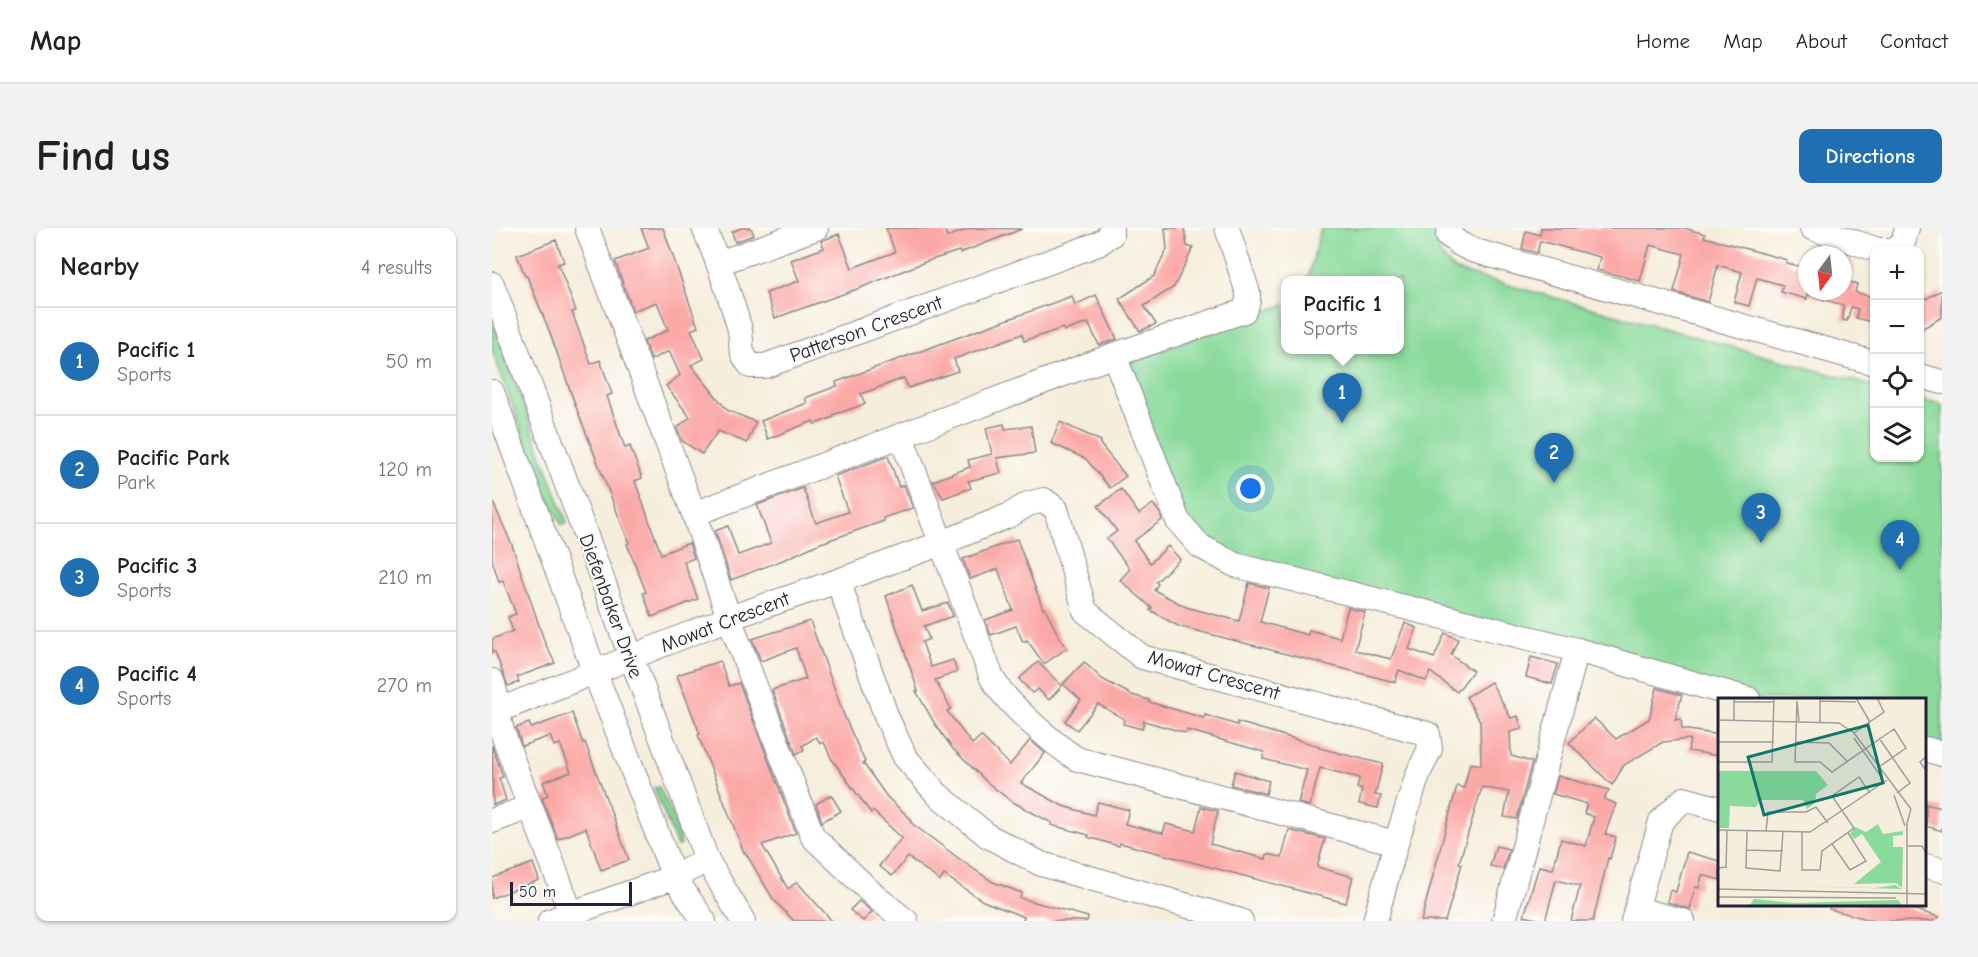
<!DOCTYPE html>
<html lang="en">
<head>
<meta charset="utf-8">
<style>
  body { margin:0; font-family:"Comic Neue",sans-serif; background:#f2f2f2; color:#202124 }
  .controls { position:absolute; right:18px; top:18px; display:grid; overflow:hidden; border-radius:12px; box-shadow:0 2px 4px #0004 }
  .controls button { width:54px; height:54px; display:grid; place-items:center; padding:0; border:0; border-bottom:2px solid #e0e0e0; background:#fff; color:#202124; font:30px sans-serif }
  .compass { position:absolute; left:1306px; top:18px; width:54px; height:54px; border-radius:50%; background:#fff; box-shadow:0 2px 4px #0004; rotate:195deg }
  .scale { position:absolute; left:18px; bottom:15px; width:122px; box-sizing:border-box; padding-left:6px; border:3px solid #22223b; border-top:0; font-size:16px; line-height:21px; white-space:nowrap; color:#22223b; -webkit-text-stroke:4px #fdfcf7; paint-order:stroke }
  .you { position:absolute; left:759px; top:261px; width:21px; height:21px; margin:-15px; border:4px solid #fff; border-radius:50%; background:#1a73e8; box-shadow:0 0 0 9px #1a73e833 }
  .badge { display:grid; place-items:center; width:39px; height:39px; border-radius:50%; background:#1f6fb2; color:#fff; font-size:20px; font-weight:700 }
  .pin { position:absolute; translate:-50% -50px; filter:drop-shadow(0 2px 3px #0008) }
  .pin::after { content:''; position:absolute; top:32px; width:21px; height:18px; background:inherit; clip-path:polygon(0 0,100% 0,50% 100%) }
  .popup { position:absolute; left:789px; top:48px; width:123px; height:78px; box-sizing:border-box; display:grid; place-content:center; border-radius:12px; background:#fff; filter:drop-shadow(0 2px 4px #0005); font-size:20px; white-space:nowrap; color:#757577 }
  .popup b { font-size:22px; color:#202124 }
  .popup::after { content:''; position:absolute; left:50%; top:100%; margin-left:-12px; border:12px solid transparent; border-top-color:#fff }
  .list { margin:0; padding:0; list-style:none }
  h2 { display:flex; justify-content:space-between; align-items:center; height:78px; margin:0; padding:0 24px; font-size:26px }
  h2 small { font-size:20px; font-weight:400; color:#757577 }
  .list li { display:grid; grid-template-columns:39px 1fr auto; gap:18px; align-items:center; box-sizing:border-box; height:108px; padding:0 24px; border-top:2px solid #e0e0e0 }
  .list b { display:block; font-size:22px; white-space:nowrap }
  .list p { margin:0; font-size:20px; white-space:nowrap; color:#757577 }
  .list em { font-size:20px; font-style:normal; color:#757577 }
  .icon { flex:none; width:33px; height:33px; fill:none; stroke:currentColor; stroke-width:2; stroke-linecap:round; stroke-linejoin:round }
  .map { position:relative; flex:none; width:1450px; height:693px; overflow:hidden; border-radius:12px }
  header { display:flex; align-items:center; gap:36px; box-sizing:border-box; height:84px; padding:0 30px; background:#fff; border-bottom:2px solid #e0e0e0 }
  header strong { font-size:28px }
  nav { display:flex; gap:33px; margin-inline-start:auto; font-size:21px }
  .intro { display:flex; align-items:center; justify-content:space-between; box-sizing:border-box; height:144px; padding:0 36px }
  h1 { margin:0; font-size:42px }
  .button { padding:15px 27px; border-radius:12px; background:#1f6fb2; color:#fff; font-size:21px; font-weight:700 }
  main { display:flex; gap:36px; padding:0 36px }
  aside { flex:1; background:#fff; border-radius:12px; box-shadow:0 2px 4px #0004 }
  .map>svg:first-child { display:block }
</style>
</head>
<body>
<header>
<strong>Map</strong>
<nav><a>Home</a><a>Map</a><a>About</a><a>Contact</a></nav>
</header>
<div class="intro"><h1>Find us</h1><a class="button">Directions</a></div>
<main>
<aside>
<h2>Nearby<small>4 results</small></h2>
<ul class="list">
<li><span class="badge">1</span><div><b>Pacific 1</b><p>Sports</p></div><em>50 m</em></li>
<li><span class="badge">2</span><div><b>Pacific Park</b><p>Park</p></div><em>120 m</em></li>
<li><span class="badge">3</span><div><b>Pacific 3</b><p>Sports</p></div><em>210 m</em></li>
<li><span class="badge">4</span><div><b>Pacific 4</b><p>Sports</p></div><em>270 m</em></li>
</ul>
</aside>
<div class="map">
<svg width="1450" height="693" viewBox="0 0 1450 693">
  <rect width="100%" height="100%" fill="#fdfcf7"/>
  <filter id="ink" filterUnits="userSpaceOnUse"><feTurbulence type="fractalNoise" baseFrequency=".0167" numOctaves="2"/><feDisplacementMap in="SourceGraphic" scale="12" xChannelSelector="R" yChannelSelector="G"/><feConvolveMatrix kernelMatrix="1 2 1 2 8 2 1 2 1" color-interpolation-filters="sRGB"/></filter>
  <filter id="wash" filterUnits="userSpaceOnUse"><feTurbulence type="fractalNoise" baseFrequency=".008" numOctaves="4" result="noise"/><feDisplacementMap in="SourceGraphic" scale="24" xChannelSelector="R" yChannelSelector="G"/><feGaussianBlur stdDeviation="1.35" result="paint"/><feColorMatrix in="noise" values="0 0 0 0 0 0 0 0 0 0 0 0 0 0 0 0 0 1.4 0 .05"/><feComposite in="paint" operator="in"/></filter>
  <g filter="url(#wash)">
    <rect width="100%" height="100%" fill="#f6eedc"/>
    <g fill="#89da9b" stroke="#567e6b" stroke-width="1.5">
      <path d="M829 0H953L947 25 962 42 1382 158V230H1428V171L1450 176V526L1434 521V471H1247L745 336 695 302 630 137 793 76V122H907V52H814L817 46Z"/>
      <path d="M0 92 75 295 70 297 49 255 0 122Z"/>
      <path d="M167 559 182 590 189 617 185 618 162 560Z"/>
    </g>
    <g id="blocks">
      <g fill="#fba9a7">
        <path d="M149 0H171L206 99 199 102 212 131 199 137 235 182 264 194 255 215 226 203 210 226 190 213 185 200 198 189 174 158 188 147 177 123 159 132 152 113 176 102 165 74 141 83 123 33 157 20Z"/>
        <path d="M249 0H259L262 7 243 14 240 4Z"/>
        <path d="M394 0H452L455 9 479 0 530 1 468 25 467 23 433 34 368 60 283 90 274 65 307 53 299 32 332 20 329 13 347 6 360 40 403 24Z"/>
        <path d="M673 0H692L695 18 701 20 682 59 652 78 664 96 648 103 627 71 662 48 675 21Z"/>
        <path d="M1049 0H1192L1213 6 1212 9 1295 32 1294 35 1315 40V71L1289 64 1291 57 1265 50 1257 78 1242 74 1250 44 1226 37 1216 74 1182 64 1192 26 1158 17 1148 53 1105 42 1108 29 1048 13 1045 25 1030 21 1034 3 1048 7Z"/>
        <path d="M64 12 72 34 66 36 84 83 80 84 99 136 108 132 120 166 115 168 133 220 138 218 150 250 143 253 169 326 197 315 202 330 192 334 206 371 160 389 151 365 154 364 135 316 137 315 84 179 58 105 35 48H33L25 27Z"/>
        <path d="M1351 52 1365 56 1363 64 1383 70V95L1364 90 1366 81 1359 79 1355 93 1351 92V77L1316 67V63H1351Z"/>
        <path d="M1450 62V89L1428 102V74Z"/>
        <path d="M604 67 625 111 607 117 596 95 572 103 571 100 532 113 530 106 462 131 466 143 416 160 412 150 369 166 373 176 341 187 342 189 323 196 321 193 276 211 269 193 315 175 313 170 345 158 344 154 580 68 583 77Z"/>
        <path d="M568 194 609 213 608 216 634 248 618 260 594 231 559 215Z"/>
        <path d="M512 196 513 201 539 198 543 225 505 230 509 245 476 253 479 260 451 270 441 253 478 239 476 232 500 226 494 200Z"/>
        <path d="M396 228 407 259 412 257 421 280 391 290 392 293 326 316 296 330 239 352 223 303 236 298 246 327 279 315 265 277 311 260 324 295 356 284 343 248Z"/>
        <path d="M629 261 647 286 661 276 668 285 670 292 642 313 658 335 676 318 688 331 664 354 666 356 662 362 694 379 747 393 757 355 777 360 768 394 816 407 817 402 848 410 856 380 873 384 863 422 899 431 913 395 925 400 917 421 942 430 953 405 966 411 959 427 981 443 965 464 938 444 934 453 907 442 903 454 686 398 658 382 660 380 628 352 638 341 615 311 625 303 606 278Z"/>
        <path d="M0 272 20 317 53 415 63 435 25 449 27 454 16 458 3 424 0 425V411L21 403 16 389 24 386 11 353 7 354 0 332Z"/>
        <path d="M525 311 551 381 553 380 565 405 575 420 552 436 535 412 531 414 524 398 499 407 493 392 521 382 506 341 478 351 471 331Z"/>
        <path d="M420 357 430 383 456 375 461 388 432 398 437 411 430 414 439 439 461 432 465 444 443 452 459 481 455 483 480 516 489 508 518 537 538 512 553 525 529 555 571 578 602 587 606 574 637 582 633 596 671 605 674 596 703 603 709 579 726 583 718 616 774 631 775 626 790 629 797 602 833 611 825 639 861 649 854 675 628 615 627 618 596 609 597 607 559 597 560 595 519 573 496 555 461 521 443 496 424 463H426L394 368Z"/>
        <path d="M318 393 353 490 373 534 371 535 395 569 420 592 418 594 473 635 501 654 530 665 528 670 596 689 595 693H531L532 689 491 673 452 647 448 653 416 629 400 648 387 638 410 610 381 583 379 585 339 530 332 514 329 516 324 509 310 518 312 522 304 526 280 462 314 451 304 420 269 433 260 411Z"/>
        <path d="M1039 429 1066 436 1060 456 1034 449Z"/>
        <path d="M228 433 237 458 247 455 304 605 270 617 296 661 305 654 340 693H302L281 671 253 624 252 625 206 507 208 506 185 447Z"/>
        <path d="M546 434 570 458 557 472 546 461 540 465 527 451Z"/>
        <path d="M592 434 610 451 640 467 657 472V474L712 490 713 487 745 497V494L827 518V520L891 536 883 567 889 568 886 580 867 576 870 562 865 560 868 550 828 540 818 578 806 575 815 542 771 531 772 524 695 502 694 505 652 493 650 501 631 496 632 491 606 476 585 502 573 493 589 472 571 456Z"/>
        <path d="M999 454 1019 490 1026 488 1030 501 1018 504 1019 528 1040 534 1025 591 1012 589 1017 564 990 559 967 635 970 636 953 693H929L965 558 972 560 978 535 989 537 988 493 974 469Z"/>
        <path d="M1165 460 1190 467 1183 492 1189 491 1190 501 1228 507V528L1196 523 1198 511 1171 514 1132 537 1120 557 1077 515 1102 490 1124 511 1157 491Z"/>
        <path d="M80 485 91 515 93 514 137 632 109 642 94 600 66 611 50 570 56 567 51 554 79 544 68 516 62 518 58 508 30 518 24 500 37 495 39 500Z"/>
        <path d="M0 517 11 549 7 550 14 572 1 577Z"/>
        <path d="M743 543 777 553 774 566 739 557Z"/>
        <path d="M1066 548 1117 562 1112 571 1124 576 1113 606 1124 609 1118 631 1116 630 1101 693H1079L1088 658 1064 652 1053 693 1032 688 1047 638 1061 641 1069 611 1094 618 1102 589 1092 585 1095 576 1061 566Z"/>
        <path d="M339 567 349 583 330 594 324 576Z"/>
        <path d="M1434 576 1450 580V603L1434 598Z"/>
        <path d="M1004 618 1017 621 1011 641 998 638Z"/>
        <path d="M1195 624 1228 633V652L1210 647 1207 660 1203 659 1198 681 1175 674 1178 662 1184 664Z"/>
        <path d="M41 635 47 652 0 670V650Z"/>
        <path d="M367 673 380 684 371 693 358 682Z"/>
        <path d="M1338 676H1404L1447 689 1446 693H1383L1337 681Z"/>
      </g>
    </g>
  </g>
  <g filter="url(#ink)">
    <use href="#blocks" fill-opacity="0" stroke="#8c888c" stroke-width="1.5"/>
    <g fill="none" stroke-linecap="round" stroke-linejoin="round">
      <defs>
        <g id="minor">
          <path d="M95 0 202 286 237 390 321 609 385 670 414 693"/>
          <path d="M212 0C226 32 237 65 247 98 252 117 244 120 259 138H273L606 16 619 7V0"/>
          <path d="M958 0 956 7 968 16 980 22 1382 135"/>
          <path d="M1320 0 1386 22H1401L1411 15 1415 0"/>
          <path d="M227 35 324 0"/>
          <path d="M0 56 215 632 251 693"/>
          <path d="M622 127 686 293 708 318 743 337 1085 422 1256 471"/>
          <path d="M1428 148 1450 154"/>
          <path d="M0 164 103 445 182 649 212 693"/>
          <path d="M409 208 500 450C514 475 560 515 585 531L904 615"/>
          <path d="M202 286 622 127 752 83 756 73V65L735 0"/>
          <path d="M346 353 395 490 413 529 445 566 496 608 549 636 749 693"/>
          <path d="M0 453C6 469 5 486 10 503 32 567 60 629 81 693"/>
          <path d="M0 485 237 390 346 353 450 315 518 287 536 276 552 272 564 281 593 383 650 429 936 506 938 521 926 546 904 615 883 693"/>
          <path d="M1434 521 1450 526"/>
          <path d="M0 593 37 579"/>
          <path d="M1434 638 1450 642"/>
          <path d="M1145 681 1191 693"/>
          <path d="M58 693 182 649 215 632"/>
          <path d="M1012 693 1085 422"/>
          <path d="M1141 693 1169 593 1192 571 1228 581"/>
        </g>
      </defs>
      <use href="#minor" stroke="#8c888c" stroke-width="26"/>
      <use href="#minor" stroke="#fff" stroke-width="24"/>
    </g>
  </g>
  <g text-anchor="middle" dominant-baseline="central" stroke-width="4.5" stroke-linejoin="round" paint-order="stroke">
    <g font-size="20" fill="#22223b" stroke="#fdfcf7">
      <text transform="translate(374 101) rotate(-20)">Patterson Crescent</text>
      <text transform="translate(119 378) rotate(70)">Diefenbaker Drive</text>
      <text transform="translate(233 394) rotate(-21)">Mowat Crescent</text>
      <text transform="translate(722 447) rotate(16)">Mowat Crescent</text>
    </g>
  </g>
  <g transform="translate(1226 470)">
    <rect width="208" height="208" fill="#f6eedc"/>
    <path d="M0 73H98L110 87 98 96 97 105 89 111 85 102H42L38 109 12 108 11 130H2ZM160 126 165 136 185 133V137L175 138V149H185L184 190 178 185 136 186 163 164 144 136 136 141 132 136 137 129 148 134ZM30 187 157 190 177 187 184 191ZM36 201 76 205 180 202 185 208 32 207Z" fill="#89da9b"/>
    <path fill="none" stroke="#a19c9c" stroke-width="1.5" d="M102 0V25M138 0 152 24M102 3 138 4M16 4H55M0 22 121 25 136 35 193 111M16 22V0M81 23 79 3 77 64H102L114 74 176 31 188 50 161 69M136 35 166 14 159 0M136 40 164 80M161 40 192 85 179 95M0 44H56M77 44 111 45 129 63M209 58 202 64 209 74M0 64H54L56 0M176 97 187 128M0 132 92 134 169 82M29 133 28 170 62 173 65 134M48 133 50 114H88L98 109 110 125M84 134V172H102L104 153 136 130 114 98 141 79 152 95M114 146 132 172 148 163 130 135M190 148H204L209 157M28 152 65 153M0 170 8 169 9 132M0 191 209 196M0 199 178 200M189 208V125L193 111"/>
    <path fill="#0f766e" fill-opacity="0.15" stroke="#0f766e" stroke-width="3" d="M150 27 165 85 46 117 30 59Z"/>
    <rect width="208" height="208" fill="none" stroke="#22223b" stroke-width="3"/>
  </g>
</svg>
<div class="controls">
<button>+</button>
<button>−</button>
<button><svg class="icon" aria-label="locate" viewBox="0 0 24 24"><circle cx="12" cy="12" r="6"/><path d="M12 2v4M12 18v4M2 12h4M18 12h4"/></svg></button>
<button><svg class="icon" aria-label="layers" viewBox="0 0 24 24"><path d="M12 4l9 5-9 5-9-5zM3 14l9 5 9-5"/></svg></button>
</div>
<svg class="compass" viewBox="-18 -18 36 36"><path d="M0-13l5 13h-10z" fill="#e53935"/><path d="M0 13l5-13h-10z" fill="#757577"/></svg>
<div class="scale">50 m</div>
<div class="you"></div>
<div class="pin badge" style="left:850px;top:195px">1</div>
<div class="popup"><b>Pacific 1</b>Sports</div>
<div class="pin badge" style="left:1062px;top:255px">2</div>
<div class="pin badge" style="left:1269px;top:315px">3</div>
<div class="pin badge" style="left:1408px;top:342px">4</div>
</div>
</main>
</body>
</html>
